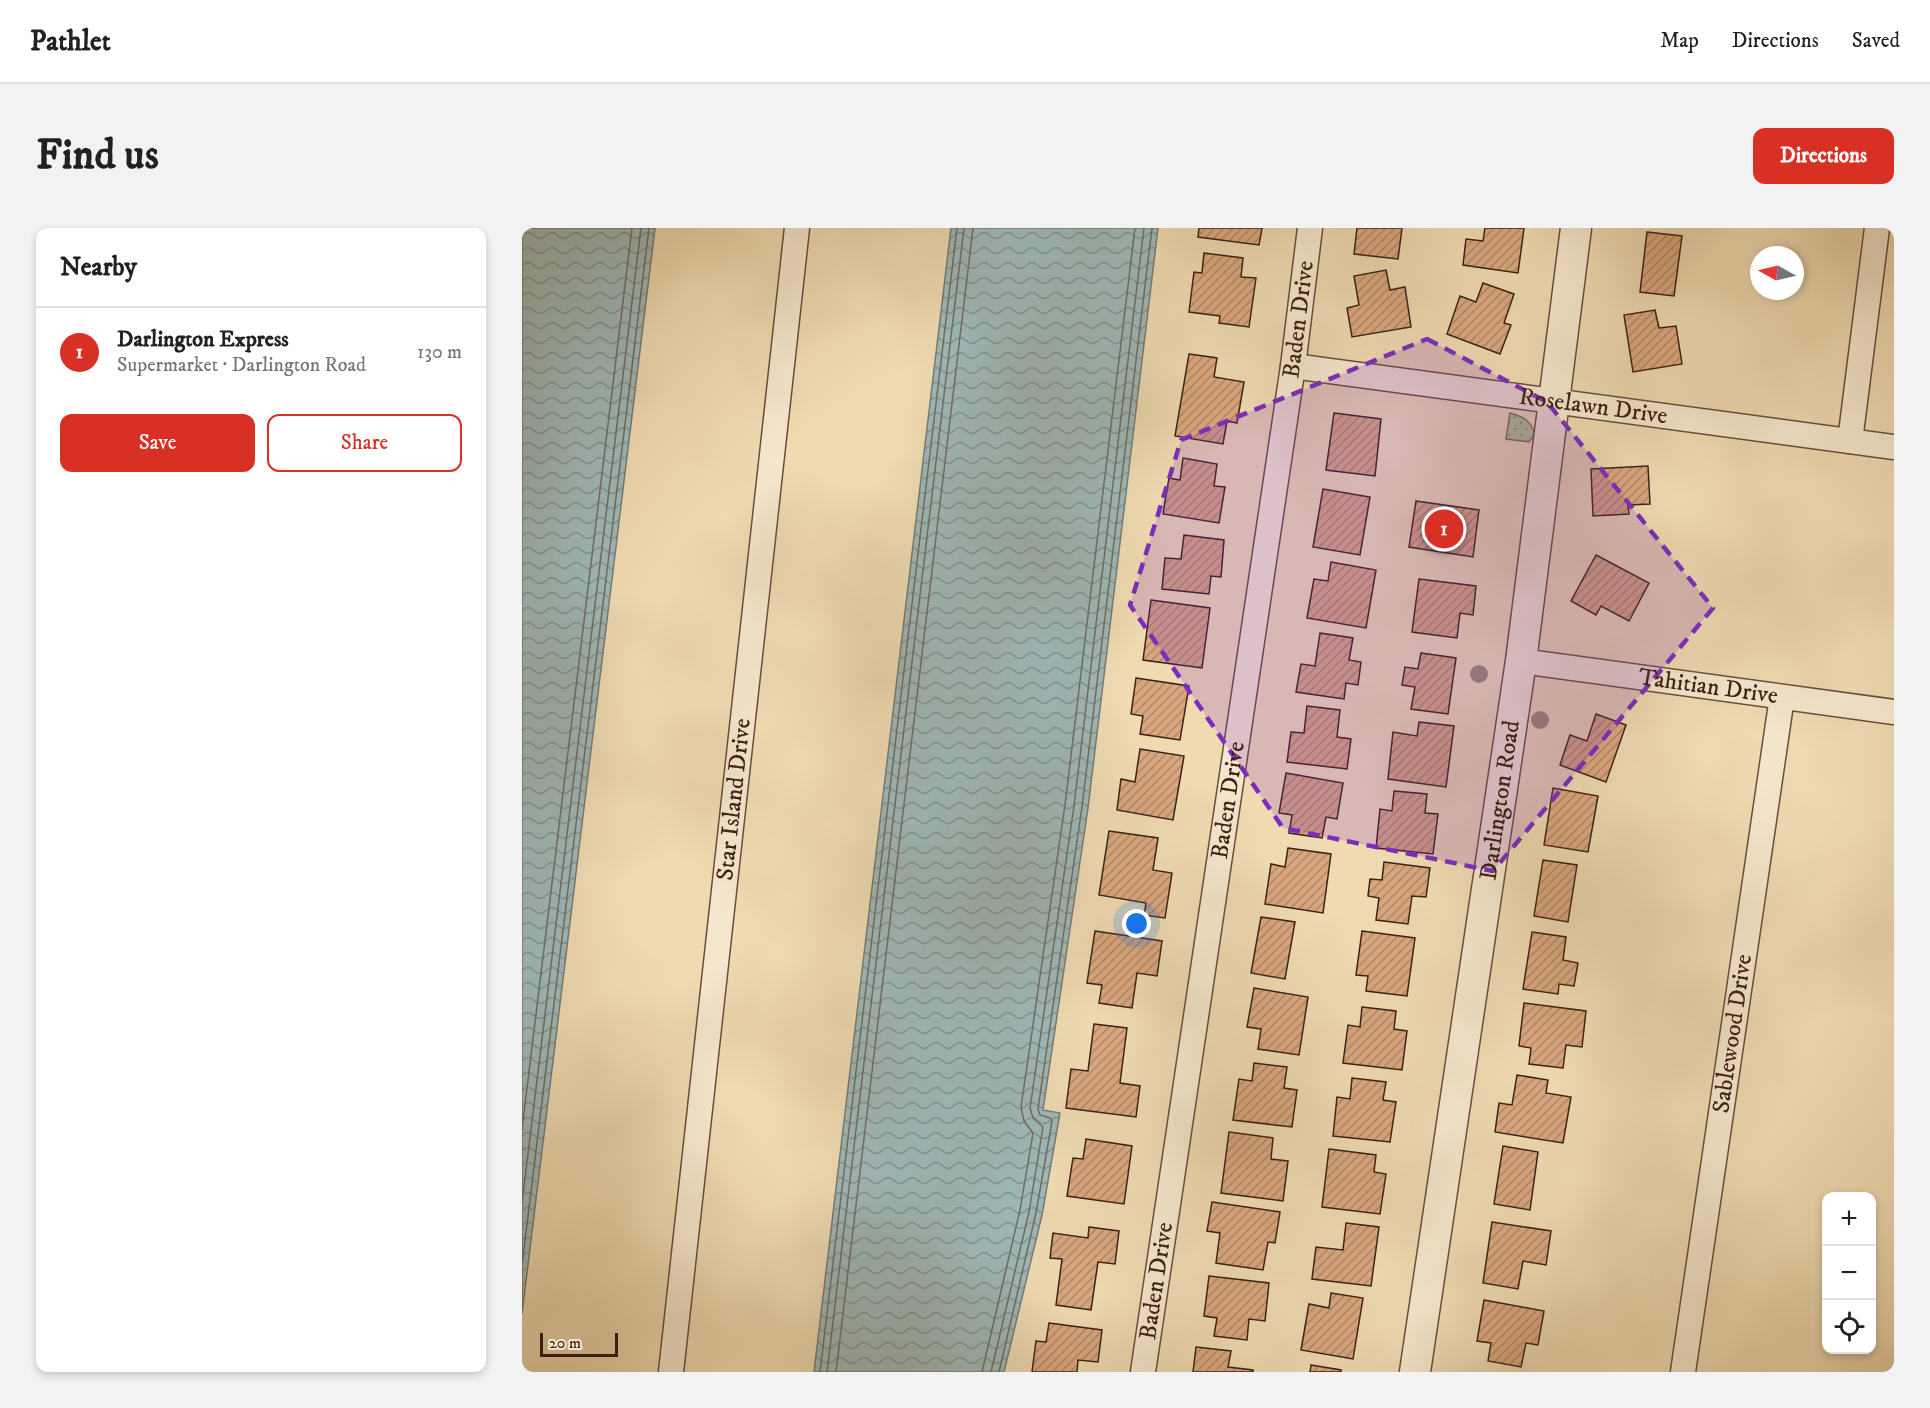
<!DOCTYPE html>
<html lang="en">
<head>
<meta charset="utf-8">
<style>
  body { margin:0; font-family:"IM FELL DW Pica",serif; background:#f2f2f2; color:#202124 }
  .controls { position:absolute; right:18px; bottom:18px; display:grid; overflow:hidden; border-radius:12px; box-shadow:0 3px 9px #0003 }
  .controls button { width:54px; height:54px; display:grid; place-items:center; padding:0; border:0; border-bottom:2px solid #e0e0e0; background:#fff; color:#202124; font:30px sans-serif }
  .compass { position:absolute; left:1228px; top:18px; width:54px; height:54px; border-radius:50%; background:#fff; box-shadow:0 3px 9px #0003; rotate:278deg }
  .scale { position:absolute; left:18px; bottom:15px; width:78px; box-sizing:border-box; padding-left:6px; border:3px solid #3c2014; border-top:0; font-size:16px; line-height:21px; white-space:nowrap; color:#3c2014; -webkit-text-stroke:4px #f5e7cd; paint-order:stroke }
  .you { position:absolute; left:615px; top:696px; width:21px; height:21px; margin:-15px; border:4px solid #fff; border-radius:50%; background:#1a73e8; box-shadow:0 0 0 9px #1a73e833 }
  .badge { display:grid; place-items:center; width:39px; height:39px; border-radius:50%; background:#d93025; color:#fff; font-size:20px; font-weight:700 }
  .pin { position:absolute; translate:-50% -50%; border:3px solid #fff; box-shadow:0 2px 6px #0006 }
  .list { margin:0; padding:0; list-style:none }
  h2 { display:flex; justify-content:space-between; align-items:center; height:78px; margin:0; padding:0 24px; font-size:26px }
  h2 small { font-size:20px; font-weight:400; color:#757577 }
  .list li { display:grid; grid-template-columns:39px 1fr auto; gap:18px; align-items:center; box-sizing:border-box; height:90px; padding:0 24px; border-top:2px solid #e0e0e0 }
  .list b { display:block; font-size:22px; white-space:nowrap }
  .list p { margin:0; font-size:20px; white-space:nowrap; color:#757577 }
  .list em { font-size:20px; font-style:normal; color:#757577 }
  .actions { display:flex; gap:12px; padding:18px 24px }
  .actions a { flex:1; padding:14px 0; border:2px solid #d93025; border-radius:12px; text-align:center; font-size:21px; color:#d93025 }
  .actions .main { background:#d93025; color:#fff }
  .icon { flex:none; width:33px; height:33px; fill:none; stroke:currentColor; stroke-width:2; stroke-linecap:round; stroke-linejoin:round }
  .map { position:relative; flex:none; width:1372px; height:1144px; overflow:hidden; border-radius:12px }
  header { display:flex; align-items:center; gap:36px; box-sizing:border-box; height:84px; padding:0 30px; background:#fff; border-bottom:2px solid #e0e0e0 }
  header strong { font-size:28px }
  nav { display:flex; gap:33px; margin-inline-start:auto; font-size:21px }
  .intro { display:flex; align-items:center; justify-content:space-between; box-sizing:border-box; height:144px; padding:0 36px }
  h1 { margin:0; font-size:42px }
  .button { padding:15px 27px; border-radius:12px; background:#d93025; color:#fff; font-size:21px; font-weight:700 }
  main { display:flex; gap:36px; padding:0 36px }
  aside { flex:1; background:#fff; border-radius:12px; box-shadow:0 3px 9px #0003 }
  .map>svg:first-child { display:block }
</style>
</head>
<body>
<header>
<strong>Pathlet</strong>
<nav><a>Map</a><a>Directions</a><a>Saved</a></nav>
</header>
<div class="intro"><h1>Find us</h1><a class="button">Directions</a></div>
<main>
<aside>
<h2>Nearby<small></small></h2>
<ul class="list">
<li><span class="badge">1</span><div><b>Darlington Express</b><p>Supermarket · Darlington Road</p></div><em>130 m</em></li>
</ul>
<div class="actions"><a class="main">Save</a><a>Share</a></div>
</aside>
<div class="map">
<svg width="1372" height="1144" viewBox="0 0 1372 1144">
  <defs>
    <pattern id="green-dots" width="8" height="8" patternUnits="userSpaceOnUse" patternTransform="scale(1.5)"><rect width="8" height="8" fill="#b3c190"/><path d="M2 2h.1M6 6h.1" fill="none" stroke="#939c74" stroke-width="1.8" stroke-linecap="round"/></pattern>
    <pattern id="water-waves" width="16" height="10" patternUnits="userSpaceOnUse" patternTransform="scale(1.5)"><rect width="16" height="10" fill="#9eb8b7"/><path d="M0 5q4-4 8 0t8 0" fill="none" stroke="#829594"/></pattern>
    <pattern id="building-hatch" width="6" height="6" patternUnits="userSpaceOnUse" patternTransform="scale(1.5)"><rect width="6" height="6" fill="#d9a77f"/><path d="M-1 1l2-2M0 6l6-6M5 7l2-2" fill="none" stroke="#b18867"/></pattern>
  </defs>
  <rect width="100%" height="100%" fill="#efdab2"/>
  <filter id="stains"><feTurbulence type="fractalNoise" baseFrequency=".00333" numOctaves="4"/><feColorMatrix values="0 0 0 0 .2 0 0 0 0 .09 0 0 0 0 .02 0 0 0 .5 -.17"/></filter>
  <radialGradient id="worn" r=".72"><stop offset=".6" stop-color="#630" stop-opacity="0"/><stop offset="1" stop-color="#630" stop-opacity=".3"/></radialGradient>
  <path fill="url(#green-dots)" stroke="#787052" stroke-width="1.5" d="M988 185C1002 189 1008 192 1013 206L1007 214 984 211Z"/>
  <g fill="url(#water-waves)" stroke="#777b76" stroke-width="1.5">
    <path d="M0 0H133L0 1086Z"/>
    <path d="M429 0H636L566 580 521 882 538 885 520 987 482 1144H292Z"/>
  </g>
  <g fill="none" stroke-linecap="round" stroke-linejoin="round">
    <g stroke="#6d6c66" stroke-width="1.5">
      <path d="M0 901 110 0"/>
      <path d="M0 975 119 0"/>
      <path d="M0 1037 127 0"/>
      <path d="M298 1144 435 0"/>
      <path d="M305 1144 442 0"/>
      <path d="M314 1144 451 0"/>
      <path d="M460 1144 498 982 511 905 502 893 499 879 543 577 613 0"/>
      <path d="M469 1144 507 984 521 899 511 890 508 880 552 578 622 0"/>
      <path d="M477 1144 514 985 530 893 528 890 518 887 516 881 560 579 630 0"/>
    </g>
  </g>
  <g fill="url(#building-hatch)" stroke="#3c2014" stroke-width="1.5">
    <path d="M677 0H740L737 17 676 9Z"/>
    <path d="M835 0H880L876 31 832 26Z"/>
    <path d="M963 0H1002L996 45 941 37 944 11 961 13Z"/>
    <path d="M1125 4 1160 8 1152 68 1118 64Z"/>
    <path d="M682 25 721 30 719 49 734 50 727 99 697 95 698 88 667 84 672 44 680 45Z"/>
    <path d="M864 42 868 62 883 59 889 99 830 109 825 80 837 77 832 48Z"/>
    <path d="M961 55 992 66 982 95 989 97 978 126 925 106 938 68 954 74Z"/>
    <path d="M1133 82 1137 100 1154 98 1160 136 1111 144 1102 87Z"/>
    <path d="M667 126 695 130 692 149 722 154 715 195 705 193 701 216 653 208Z"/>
    <path d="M812 185 859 191 853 248 804 242Z"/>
    <path d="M661 230 695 236 692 258 703 259 697 295 641 286 647 250 658 252Z"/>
    <path d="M1126 238 1128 276 1106 277 1107 286 1071 288 1069 241Z"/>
    <path d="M801 261 848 269 838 327 791 319Z"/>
    <path d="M894 273 957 282 951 329 887 319Z"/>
    <path d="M662 307 702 312 699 349 689 348 687 366 640 361 643 330 659 331Z"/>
    <path d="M1074 327 1127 355 1107 393 1079 378 1074 387 1049 373Z"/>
    <path d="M809 334 854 342 844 400 785 390 792 351 806 353Z"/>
    <path d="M897 351 954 358 951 387 938 385 935 410 890 404Z"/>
    <path d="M629 372 688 380 680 440 621 432Z"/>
    <path d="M798 405 831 410 827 432 839 434 836 457 824 455 822 471 774 464 779 436 793 438Z"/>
    <path d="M899 425 934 430 926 486 889 481 893 459 880 457 883 439 896 441Z"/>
    <path d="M614 450 667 458 658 512 618 506 621 488 609 486Z"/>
    <path d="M785 478 818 482 815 509 829 511 825 541 765 534 769 504 782 505Z"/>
    <path d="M1074 486 1104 497 1084 554 1038 537 1048 507 1065 513Z"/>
    <path d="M897 494 932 498 924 559 866 551 871 504 895 508Z"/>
    <path d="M618 521 662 528 651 592 595 582 599 551 613 554Z"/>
    <path d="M764 545 821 555 815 591 804 589 800 610 767 605 770 587 757 585Z"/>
    <path d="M1031 560 1076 568 1066 624 1022 617Z"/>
    <path d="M872 563 905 566 903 585 916 586 911 626 854 620 858 581 870 583Z"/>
    <path d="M587 603 636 610 631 642 650 645 643 690 622 687 624 675 577 667Z"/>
    <path d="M766 620 809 626 801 685 743 676 749 636 763 639Z"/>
    <path d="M1021 632 1055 637 1046 694 1012 688Z"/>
    <path d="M862 634 908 640 904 669 890 668 886 696 854 692 857 670 846 668 848 651 860 652Z"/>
    <path d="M739 689 773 694 763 751 729 745Z"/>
    <path d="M573 703 640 713 635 748 615 745 610 780 577 775 580 757 565 755Z"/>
    <path d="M840 703 893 710 885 768 844 763 846 748 834 747Z"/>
    <path d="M1010 704 1044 709 1041 732 1056 735 1052 758 1037 756 1036 766 1001 761Z"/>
    <path d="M732 760 786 769 777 827 736 821 739 801 725 799Z"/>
    <path d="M1002 775 1064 783 1060 819 1044 817 1041 840 1007 836 1009 820 997 818Z"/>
    <path d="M840 779 874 783 872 801 885 803 880 842 821 835 826 797 838 799Z"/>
    <path d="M572 796 605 800 598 855 618 858 614 889 544 880 549 841 566 843Z"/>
    <path d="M732 835 765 839 762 860 775 862 770 899 711 892 717 851 730 853Z"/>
    <path d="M995 847 1026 852 1024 865 1049 869 1041 915 973 904 977 875 990 877Z"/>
    <path d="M830 850 864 854 861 872 874 874 868 914 811 908 815 869 828 871Z"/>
    <path d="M707 904 751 910 749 931 766 933 761 973 699 965Z"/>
    <path d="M564 911 610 918 602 976 545 968 551 930 561 931Z"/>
    <path d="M981 918 1016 924 1008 982 972 976Z"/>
    <path d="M807 921 854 927 852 944 864 946 858 986 800 979Z"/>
    <path d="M690 974 758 984 753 1015 746 1014 741 1042 694 1035 698 1005 685 1003Z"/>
    <path d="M970 994 1029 1003 1024 1037 1001 1033 996 1061 961 1055Z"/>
    <path d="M824 995 857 999 849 1058 790 1051 794 1019 821 1022Z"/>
    <path d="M567 999 597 1003 593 1036 576 1034 569 1082 534 1077 540 1031 528 1030 531 1005 566 1010Z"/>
    <path d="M687 1048 747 1055 743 1093 727 1091 725 1112 692 1108 695 1090 682 1088Z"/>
    <path d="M809 1065 841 1070 831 1131 779 1122 787 1076 807 1080Z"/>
    <path d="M962 1072 1022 1083 1016 1117 1004 1115 999 1139 966 1133 969 1115 955 1113Z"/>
    <path d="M527 1095 580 1102 576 1134 556 1132 555 1144H510L514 1113 524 1114Z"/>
    <path d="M674 1119 709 1123 706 1139 731 1142V1144H671Z"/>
    <path d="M789 1137 819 1142V1144H788Z"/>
  </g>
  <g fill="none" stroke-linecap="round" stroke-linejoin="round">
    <defs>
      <g id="minor">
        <path id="s1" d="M771 138 1372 219"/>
        <path d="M1328 213 1355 0"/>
        <path id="s2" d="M999 433 1372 484"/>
        <path id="s3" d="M149 1144 275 0"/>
        <path id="s4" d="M621 1144 771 138 788 0"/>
        <path id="s5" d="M1161 1144 1260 469"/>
      </g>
      <g id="tertiary">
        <path id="s6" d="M893 1144 999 433 1054 0"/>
      </g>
    </defs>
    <use href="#minor" stroke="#694e3c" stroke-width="27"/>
    <use href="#tertiary" stroke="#694e3c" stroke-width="33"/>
    <use href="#minor" stroke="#f5e7cd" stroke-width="24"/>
    <use href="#tertiary" stroke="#f5e7cd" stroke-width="30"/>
  </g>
  <g fill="#9d8a6c">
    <circle cx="957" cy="446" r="9"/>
    <circle cx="1018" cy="492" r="9"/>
  </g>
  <path fill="#7b2cbf" fill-opacity="0.2" stroke="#7b2cbf" stroke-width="4.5" stroke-dasharray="12 8" stroke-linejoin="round" d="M905 111 1025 174 1191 380 971 643 761 600 608 377 659 212Z"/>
  <g text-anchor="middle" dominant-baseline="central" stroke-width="4.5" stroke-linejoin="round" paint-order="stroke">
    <g font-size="24" fill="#3c2014" stroke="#f5e7cd">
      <text stroke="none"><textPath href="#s4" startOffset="1064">Baden Drive</textPath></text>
      <text stroke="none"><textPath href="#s1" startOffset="303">Roselawn Drive</textPath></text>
      <text stroke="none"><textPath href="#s2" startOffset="189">Tahitian Drive</textPath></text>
      <text stroke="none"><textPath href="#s3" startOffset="576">Star Island Drive</textPath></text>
      <text stroke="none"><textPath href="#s4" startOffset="578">Baden Drive</textPath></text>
      <text stroke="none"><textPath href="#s6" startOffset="578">Darlington Road</textPath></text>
      <text stroke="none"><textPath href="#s5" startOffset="342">Sablewood Drive</textPath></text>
      <text stroke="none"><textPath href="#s4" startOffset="92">Baden Drive</textPath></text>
    </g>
  </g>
  <rect width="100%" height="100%" filter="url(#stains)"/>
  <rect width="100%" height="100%" fill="url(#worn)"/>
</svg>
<div class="controls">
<button>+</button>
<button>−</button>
<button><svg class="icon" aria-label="locate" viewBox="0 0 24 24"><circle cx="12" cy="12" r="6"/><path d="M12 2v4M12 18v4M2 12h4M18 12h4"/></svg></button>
</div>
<svg class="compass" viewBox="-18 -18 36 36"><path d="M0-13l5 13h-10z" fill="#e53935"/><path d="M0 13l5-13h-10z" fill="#757577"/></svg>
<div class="scale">20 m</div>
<div class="you"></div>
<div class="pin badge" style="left:922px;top:301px">1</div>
</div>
</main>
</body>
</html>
